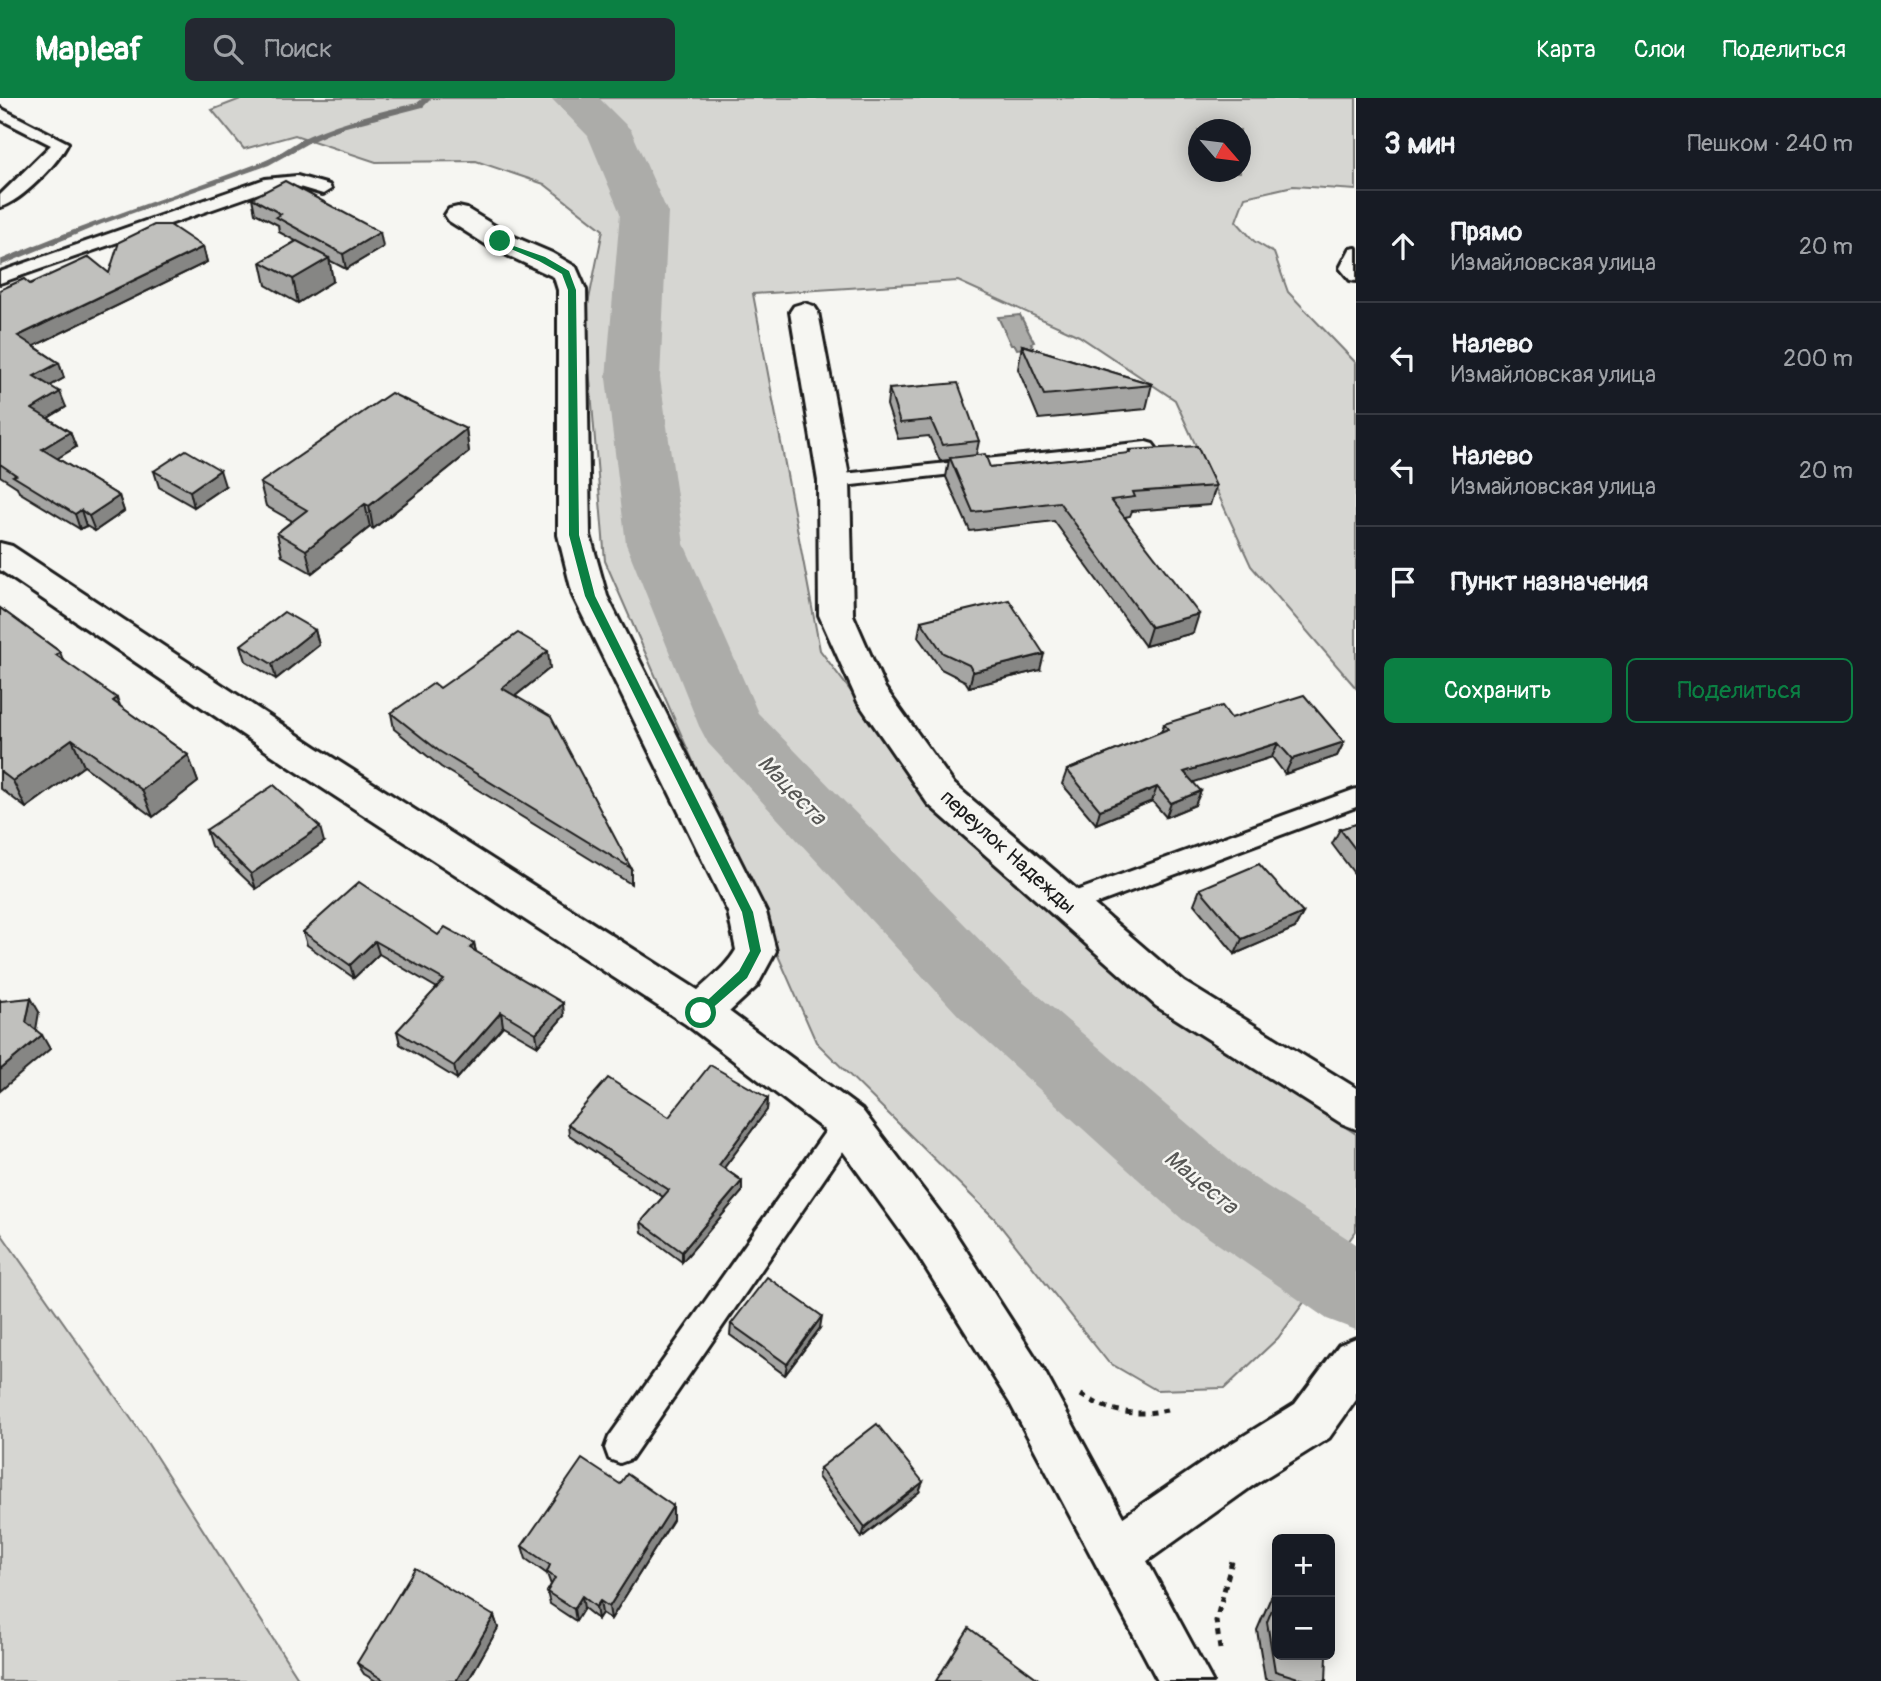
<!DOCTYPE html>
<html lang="ru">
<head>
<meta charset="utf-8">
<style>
  body { margin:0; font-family:Pangolin,sans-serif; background:#242831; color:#f1f3f6 }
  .controls { position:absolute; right:21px; bottom:21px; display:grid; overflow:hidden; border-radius:10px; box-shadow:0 4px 18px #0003 }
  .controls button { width:63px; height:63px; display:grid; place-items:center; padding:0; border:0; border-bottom:2px solid #363941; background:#171b24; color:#f1f3f6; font:35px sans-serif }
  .compass { position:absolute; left:1188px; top:21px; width:63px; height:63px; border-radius:50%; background:#171b24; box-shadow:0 4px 18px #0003; rotate:118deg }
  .stop { position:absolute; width:21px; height:21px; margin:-16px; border:5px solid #0b8043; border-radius:50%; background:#fff }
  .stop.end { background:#0b8043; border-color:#fff; box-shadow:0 2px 7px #0008 }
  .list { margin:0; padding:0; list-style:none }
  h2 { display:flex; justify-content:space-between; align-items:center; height:91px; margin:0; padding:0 28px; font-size:30px }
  h2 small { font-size:23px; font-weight:400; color:#9ea1a6 }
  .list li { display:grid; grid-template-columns:46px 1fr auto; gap:21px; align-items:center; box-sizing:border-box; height:112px; padding:0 28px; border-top:2px solid #363941 }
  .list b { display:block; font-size:26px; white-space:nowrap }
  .list p { margin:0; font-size:23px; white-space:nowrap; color:#9ea1a6 }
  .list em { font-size:23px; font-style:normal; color:#9ea1a6 }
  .actions { display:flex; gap:14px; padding:21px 28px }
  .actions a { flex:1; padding:16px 0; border:2px solid #0b8043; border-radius:10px; text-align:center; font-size:24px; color:#0b8043 }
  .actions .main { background:#0b8043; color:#fff }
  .icon { flex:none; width:38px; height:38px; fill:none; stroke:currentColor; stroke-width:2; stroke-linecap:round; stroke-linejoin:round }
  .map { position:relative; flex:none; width:1356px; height:1583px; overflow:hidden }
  header { display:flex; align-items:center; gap:42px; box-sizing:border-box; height:98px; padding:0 35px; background:#0b8043; color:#fff }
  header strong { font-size:33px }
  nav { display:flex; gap:38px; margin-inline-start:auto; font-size:24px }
  .search { width:490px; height:63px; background:#242831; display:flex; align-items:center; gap:18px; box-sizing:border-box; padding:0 24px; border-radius:10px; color:#9ea1a6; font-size:26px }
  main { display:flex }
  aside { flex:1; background:#171b24 }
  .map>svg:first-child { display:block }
</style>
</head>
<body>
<header>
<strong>Mapleaf</strong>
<div class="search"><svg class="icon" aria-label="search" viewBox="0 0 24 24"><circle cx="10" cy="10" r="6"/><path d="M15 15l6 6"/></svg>Поиск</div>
<nav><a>Карта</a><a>Слои</a><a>Поделиться</a></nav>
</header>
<main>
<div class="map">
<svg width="1356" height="1583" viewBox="0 0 1356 1583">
  <rect width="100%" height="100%" fill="#f6f6f2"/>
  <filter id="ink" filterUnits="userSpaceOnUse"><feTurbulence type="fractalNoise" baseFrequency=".0143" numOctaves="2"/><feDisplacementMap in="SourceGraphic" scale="14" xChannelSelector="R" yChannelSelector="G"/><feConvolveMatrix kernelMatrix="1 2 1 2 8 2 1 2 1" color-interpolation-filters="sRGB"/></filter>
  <g filter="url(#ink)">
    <g fill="#d6d6d2" stroke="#797977" stroke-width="2" fill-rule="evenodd">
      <path d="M243 0H1356V92L1293 88 1245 99 1236 123 1254 143 1274 155 1288 194 1356 265V590L1251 468 1175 302 1079 238 958 183 753 196 820 552 944 718 1163 912 1356 1036V1133L1278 1240 1225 1290 1156 1292 1108 1264 994 1120 816 944 605 463 585 221 603 132 544 86 476 63 376 64 295 37 244 51 212 12ZM1198 32H1240V74H1198Z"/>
      <path d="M0 1134 139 1332 300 1583H0Z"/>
    </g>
    <path fill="#acaca9" stroke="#727271" stroke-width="2" d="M1020 217 1034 244 1031 245 1033 249 1017 251 1015 247H1011L998 219Z"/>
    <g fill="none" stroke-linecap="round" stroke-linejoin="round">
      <path fill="#727271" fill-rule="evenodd" d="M423 0H432L423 9 342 30 310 44 269 67 102 126 0 168V162C86 124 176 97 264 63 281 56 294 44 310 37 345 22 381 13 417 5Z"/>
      <path fill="#acaca9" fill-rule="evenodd" d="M551 0H599L631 32 668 115 660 280 684 446 758 615 1011 874 1239 1070 1356 1146V1232L1327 1221 1183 1122 959 918 708 645 699 628 626 446 606 280 620 115 588 38Z"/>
      <defs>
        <g id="service">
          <path d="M0 10 68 45C59 64 21 104 0 109V97L51 47 0 21Z"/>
          <path d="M297 78 329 87 331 91 323 96 296 88 273 90 0 185V174L265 81Z"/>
          <path d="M1356 150V183L1350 182 1340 170 1350 151Z"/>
          <path d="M1146 344 1153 346 1156 350 1153 354 834 389 827 388 824 383 827 378 834 377Z"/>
          <path d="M1356 691V709L1066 817 1057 814 1054 807 1057 800Z"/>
          <path d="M847 1013 857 1017 861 1025 857 1033 631 1361 620 1365 609 1361 605 1350 609 1339 837 1017Z"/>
        </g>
        <g id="minor">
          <path d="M458 109 467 111 510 137 552 155 576 169 586 192 590 437 607 498 766 814 776 853 757 888 715 927 701 932 687 927 681 915C693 889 722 877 736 852L728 814 573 498 558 437V192L554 179 490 149 449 123 445 117 449 111Z"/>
          <path d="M804 205 814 208 818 214 850 383 853 517 885 590 954 686 1184 884 1356 990V1031L1341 1025 1156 908 928 706 858 604 819 517 818 383 790 214 794 208Z"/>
          <path d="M1356 1240V1302L1329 1340 1255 1386 1136 1471 1118 1478 1100 1471 1093 1453 1100 1435 1221 1352 1295 1306 1339 1247Z"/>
        </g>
        <path id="tertiary" d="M0 445 12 448 316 649 715 903 862 1012 949 1126 1044 1273 1212 1583H1158L1010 1305 917 1156 832 1038 687 927 290 669 0 472Z"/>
      </defs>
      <use href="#service" stroke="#1c1c1c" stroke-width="6"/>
      <use href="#minor" stroke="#1c1c1c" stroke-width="6"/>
      <use href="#tertiary" stroke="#1c1c1c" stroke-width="6"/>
      <g stroke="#1c1c1c" stroke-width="5" stroke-dasharray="6 6" stroke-linecap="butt">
        <path d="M1081 1297C1109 1314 1135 1319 1167 1312"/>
        <path d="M1220 1551 1216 1523 1232 1463"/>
      </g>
      <use href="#service" fill="#f6f6f2" fill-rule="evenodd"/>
      <use href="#minor" fill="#f6f6f2" fill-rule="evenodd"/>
      <use href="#tertiary" fill="#f6f6f2" fill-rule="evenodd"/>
    </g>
    <g fill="#a5a5a3" stroke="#1c1c1c" stroke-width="2">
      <path d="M252 100 383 149 346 171 329 162 333 183 298 205 266 187 261 164 296 143 279 134 278 127 255 115Z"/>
      <path d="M203 149 207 164 34 248 59 265 64 280 50 288 66 309 48 320 70 334 76 349 57 360 119 398 124 413 95 433 86 428 80 431 19 394 17 389 0 378V192L30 186 109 175Z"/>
      <path d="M1022 247 1152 286 1146 311 1039 321 1018 271Z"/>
      <path d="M889 291 979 343 976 357 990 369 1128 356 1129 352 1216 388 1210 407 1132 413 1130 418 1125 419 1193 535 1145 548 1054 423 970 433 946 379 949 362 940 363 929 338 898 341 887 307Z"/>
      <path d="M466 331 469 354 373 431 370 429 312 475 282 458 277 435 292 423 266 408 260 385Z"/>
      <path d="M154 373 225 388 194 409 159 389Z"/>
      <path d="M0 510 60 554 63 562 121 609 188 657 198 684 153 719 84 668 26 710 0 690Z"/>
      <path d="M921 523 1040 572 969 589 965 583 941 571 918 539Z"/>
      <path d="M315 532 319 547 276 581 246 563 241 547Z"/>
      <path d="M550 570 515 598 631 770V786L441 669 394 631 391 615 440 590Z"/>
      <path d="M1231 620 1344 644 1337 658 1285 676 1272 659 1193 684 1195 707 1166 719 1152 703 1096 726 1062 686 1067 672 1161 634 1164 626Z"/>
      <path d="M1356 726V778L1332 746 1340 731Z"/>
      <path d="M206 732 324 744 256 791 211 748Z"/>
      <path d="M1200 791 1303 815 1295 830 1235 856 1194 806Z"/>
      <path d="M303 834 438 837 474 845 476 854 564 918 538 948 503 928 457 981 400 946 397 933 437 890 379 856 354 880 307 847Z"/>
      <path d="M768 1000 767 1012 724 1070 742 1083V1094L682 1164 642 1134 641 1124 663 1099 569 1037 568 1026 669 1019Z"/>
      <path d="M731 1226 820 1230 785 1277 730 1237Z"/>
      <path d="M820 1370 919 1394 862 1439 818 1379Z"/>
      <path d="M620 1386 673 1408V1422L611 1521 602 1515 598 1521 584 1510 576 1523 550 1506 547 1494 551 1487 547 1476 526 1461 522 1448Z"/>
      <path d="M1277 1490V1557L1326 1583H1273L1265 1581 1257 1532 1274 1492Z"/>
      <path d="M494 1518 498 1530 468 1583H376L364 1576 357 1565Z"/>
    </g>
    <g fill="#868684" stroke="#1c1c1c" stroke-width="2">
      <path d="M380 134 383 149 346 171 343 156Z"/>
      <path d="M203 149 207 164 24 253 18 238Z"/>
      <path d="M329 160 333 183 298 205 293 181Z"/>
      <path d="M59 265 64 280 39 294 34 278Z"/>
      <path d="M60 294 66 309 38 326 32 311Z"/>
      <path d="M466 331 469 354 373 431 369 408Z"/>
      <path d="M70 334 76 349 48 366 42 351Z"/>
      <path d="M220 372 225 388 194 409 190 393Z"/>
      <path d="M119 398 124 413 95 433 89 418Z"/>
      <path d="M365 406 370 429 312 475 306 452Z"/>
      <path d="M81 412 86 428 80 431 75 416Z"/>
      <path d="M1199 516 1193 535 1145 548 1151 529Z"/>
      <path d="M315 532 319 547 276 581 272 566Z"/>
      <path d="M548 553 550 570 504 607 502 590Z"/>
      <path d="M1044 556 1040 572 969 589 973 574Z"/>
      <path d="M117 600 128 627 113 603Z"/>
      <path d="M72 641 84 668 26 710 13 683Z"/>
      <path d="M1344 644 1337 658 1285 676 1292 661Z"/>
      <path d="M1278 645 1272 659 1179 689 1184 674Z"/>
      <path d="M188 657 198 684 153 719 142 692Z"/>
      <path d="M1157 689 1152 703 1096 726 1100 712Z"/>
      <path d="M1201 693 1195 707 1166 719 1171 705Z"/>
      <path d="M320 729 324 744 256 791 251 776Z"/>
      <path d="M1303 815 1295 830 1235 856 1242 841Z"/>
      <path d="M375 843 379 856 354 880 350 867Z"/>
      <path d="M474 845 477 859 470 850Z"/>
      <path d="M31 900 39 914 35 938 26 924Z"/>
      <path d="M563 905 564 918 538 948 536 935Z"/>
      <path d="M501 914 503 928 457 981 454 968Z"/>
      <path d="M42 937 50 951 0 993V972Z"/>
      <path d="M768 1000 767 1012 718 1078 719 1067Z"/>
      <path d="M742 1083V1094L682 1164V1154Z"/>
      <path d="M822 1218 820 1230 785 1277 787 1266Z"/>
      <path d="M923 1384 919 1394 862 1439 865 1429Z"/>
      <path d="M673 1408V1422L611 1521 609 1509Z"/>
      <path d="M582 1498 584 1510 576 1523 574 1511Z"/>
      <path d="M600 1503 602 1515 598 1521 596 1509Z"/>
      <path d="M494 1518 498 1530 468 1583H456Z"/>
    </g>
    <g fill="#c0c0bd" stroke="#1c1c1c" stroke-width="2">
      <path d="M285 83 380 134 343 156 276 119 281 116 252 100Z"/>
      <path d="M154 127H170L203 149 18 238 59 265 34 278 60 294 32 311 70 334 42 351 119 398 89 418 81 412 75 416 13 378 16 377 0 366V192L24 181 30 186 89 159 109 175 119 144Z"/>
      <path d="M297 143 329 160 293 181 261 164Z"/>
      <path d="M1022 247 1152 286V287L1044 297Z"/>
      <path d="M958 285 979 343 942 347 931 322 900 325 889 291Z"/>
      <path d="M391 295 466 331 369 408 365 406 306 452 277 435 307 412 260 385Z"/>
      <path d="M1197 348 1216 388 1133 394 1135 399 1111 402 1199 516 1151 529 1059 404 973 414 950 360 985 356 990 369 1130 355 1129 352Z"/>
      <path d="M186 352 220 372 190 393 154 373Z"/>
      <path d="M1009 502 1044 556 973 574 969 567 943 555 921 523Z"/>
      <path d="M0 510 60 554 56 557 117 600 113 603 188 657 142 692 72 641 13 683 0 673Z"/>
      <path d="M284 514 315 532 272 566 241 547Z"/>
      <path d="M518 535 548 553 502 590 551 619 631 770 439 653 391 615 434 585 440 590Z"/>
      <path d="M1304 597 1344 644 1292 661 1278 645 1184 674 1201 693 1171 705 1157 689 1100 712 1067 672 1168 631 1164 626 1222 608 1231 620Z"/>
      <path d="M274 687 320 729 251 776 206 732Z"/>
      <path d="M1356 726V752L1340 731Z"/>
      <path d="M1259 766 1303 815 1242 841 1200 791Z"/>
      <path d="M359 784 438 837 445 829 474 845 470 850 563 905 536 935 501 914 454 968 397 933 444 882 375 843 350 867 303 834Z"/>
      <path d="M31 900 26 924 42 937 0 972V902L1 903Z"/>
      <path d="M710 967 768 1000 719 1067 742 1083 682 1154 641 1124 669 1092 568 1026 608 980 669 1019Z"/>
      <path d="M767 1179 822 1218 787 1266 731 1226Z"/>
      <path d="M877 1326 923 1384 865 1429 820 1370Z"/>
      <path d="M582 1361 620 1386 627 1376 673 1408 609 1509 600 1503 596 1509 582 1498 574 1511 547 1494 555 1480 547 1474 550 1467 522 1448Z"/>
      <path d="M415 1470 494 1518 456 1583H385L357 1565Z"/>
      <path d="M1277 1499V1557H1327L1326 1583H1308L1275 1573 1267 1524Z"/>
      <path d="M969 1530 1041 1583H936Z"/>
    </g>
  </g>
  <path fill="#0b8043" d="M497 142 545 159 569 173 576 192 579 437 595 498 753 814 761 853 747 880 701 920 695 915 697 912 739 873 750 853 742 814 585 498 569 437 568 192 562 176 539 163 497 145Z"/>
  <g text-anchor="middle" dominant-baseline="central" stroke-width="5" stroke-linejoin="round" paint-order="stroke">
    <g font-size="21" fill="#1c1c1c" stroke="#f6f6f2">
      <text transform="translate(1008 754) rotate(42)">переулок Надежды</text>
    </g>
    <g font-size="23" font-style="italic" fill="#565654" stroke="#f6f6f2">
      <text transform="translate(792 692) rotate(46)">Мацеста</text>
      <text transform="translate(1201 1084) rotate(39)">Мацеста</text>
    </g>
  </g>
</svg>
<div class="controls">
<button>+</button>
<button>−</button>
</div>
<svg class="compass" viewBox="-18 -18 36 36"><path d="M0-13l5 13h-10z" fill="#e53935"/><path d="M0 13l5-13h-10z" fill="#9ea1a6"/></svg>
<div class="stop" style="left:701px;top:915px"></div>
<div class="stop end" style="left:500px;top:143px"></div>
</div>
<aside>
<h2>3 мин<small>Пешком · 240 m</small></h2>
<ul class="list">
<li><svg class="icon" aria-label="ahead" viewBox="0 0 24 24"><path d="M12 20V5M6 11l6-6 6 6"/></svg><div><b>Прямо</b><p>Измайловская улица</p></div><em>20 m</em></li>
<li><svg class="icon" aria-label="left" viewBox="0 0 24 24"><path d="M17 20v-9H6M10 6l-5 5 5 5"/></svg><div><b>Налево</b><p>Измайловская улица</p></div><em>200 m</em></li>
<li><svg class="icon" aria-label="left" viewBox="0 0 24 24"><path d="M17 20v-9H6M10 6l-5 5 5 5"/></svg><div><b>Налево</b><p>Измайловская улица</p></div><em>20 m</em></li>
<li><svg class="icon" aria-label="arrive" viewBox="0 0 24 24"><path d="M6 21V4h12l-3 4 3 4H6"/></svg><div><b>Пункт назначения</b></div></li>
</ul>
<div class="actions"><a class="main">Сохранить</a><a>Поделиться</a></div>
</aside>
</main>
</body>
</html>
